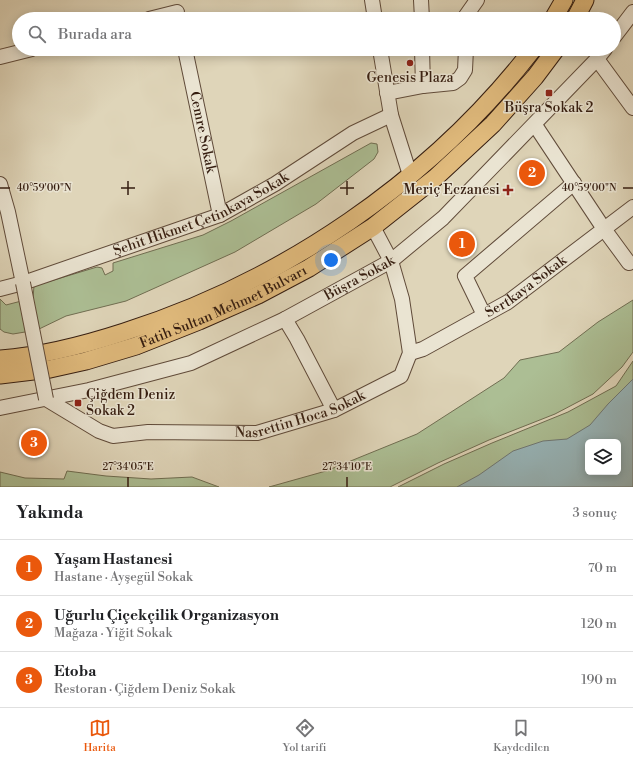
<!DOCTYPE html>
<html lang="tr">
<head>
<meta charset="utf-8">
<style>
  body { margin:0; font-family:"Libre Bodoni",serif; background:#f6f6f6; color:#202124 }
  .controls { position:absolute; right:12px; bottom:12px; display:grid; overflow:hidden; border-radius:6px; box-shadow:0 2px 10px #0003 }
  .controls button { width:36px; height:36px; display:grid; place-items:center; padding:0; border:0; border-bottom:1px solid #e0e0e0; background:#fff; color:#202124; font:20px sans-serif }
  .you { position:absolute; left:331px; top:260px; width:14px; height:14px; margin:-10px; border:3px solid #fff; border-radius:50%; background:#1a73e8; box-shadow:0 0 0 6px #1a73e833 }
  .badge { display:grid; place-items:center; width:26px; height:26px; border-radius:50%; background:#ea580c; color:#fff; font-size:13px; font-weight:700 }
  .pin { position:absolute; translate:-50% -50%; border:2px solid #fff; box-shadow:0 1px 4px #0006 }
  .list { margin:0; padding:0; list-style:none }
  h2 { display:flex; justify-content:space-between; align-items:center; height:52px; margin:0; padding:0 16px; font-size:17px }
  h2 small { font-size:13px; font-weight:400; color:#757577 }
  .list li { display:grid; grid-template-columns:26px 1fr auto; gap:12px; align-items:center; box-sizing:border-box; height:56px; padding:0 16px; border-top:1px solid #e0e0e0 }
  .list b { display:block; font-size:15px; white-space:nowrap }
  .list p { margin:0; font-size:13px; white-space:nowrap; color:#757577 }
  .list em { font-size:13px; font-style:normal; color:#757577 }
  .icon { flex:none; width:22px; height:22px; fill:none; stroke:currentColor; stroke-width:2; stroke-linecap:round; stroke-linejoin:round }
  .map { position:relative; flex:none; width:633px; height:487px; overflow:hidden }
  .search { position:absolute; background:#fff; box-shadow:0 2px 10px #0003; left:12px; right:12px; top:12px; height:44px; display:flex; align-items:center; gap:10px; box-sizing:border-box; padding:0 14px; border-radius:22px; color:#757577; font-size:15px }
  .sheet { height:220px; background:#fff }
  nav { display:flex; justify-content:space-around; align-items:center; box-sizing:border-box; height:56px; border-top:1px solid #e0e0e0; background:#fff; font-size:11px; color:#757577 }
  nav a { display:grid; justify-items:center; gap:2px }
  nav .on { color:#ea580c }
  .map>svg:first-child { display:block }
</style>
</head>
<body>
<div class="map">
<svg width="633" height="487" viewBox="0 0 633 487">
  <rect width="100%" height="100%" fill="#dfd5b9"/>
  <filter id="stains"><feTurbulence type="fractalNoise" baseFrequency=".005" numOctaves="4"/><feColorMatrix values="0 0 0 0 .2 0 0 0 0 .09 0 0 0 0 .02 0 0 0 .5 -.17"/></filter>
  <radialGradient id="worn" r=".72"><stop offset=".6" stop-color="#630" stop-opacity="0"/><stop offset="1" stop-color="#630" stop-opacity=".3"/></radialGradient>
  <g fill="#acbe94" stroke="#706e52">
    <path d="M371 143 377 144 378 152 374 159 316 204 235 252 195 270 126 301 66 316 37 330 13 334 4 332 0 329V299L6 305 33 298 34 286 97 267 102 268 105 275 113 271V263L203 235 231 221Z"/>
    <path d="M633 300V352L622 367 593 394 555 414 489 440 438 463 390 487H269L326 471 417 434 504 378 520 360 559 352 598 322Z"/>
    <path d="M633 361V401L601 427 485 487H398L444 464 492 443 568 412 616 386Z"/>
    <path d="M67 471 106 476 151 479 192 477 219 487H0V472L25 478 64 479Z"/>
  </g>
  <path fill="#98b6ba" stroke="#707976" fill-rule="evenodd" d="M633 379V487H457L479 475 513 451 543 441 567 439 590 425 608 404ZM588 442H618V472H588Z"/>
  <g fill="none" stroke-linecap="round" stroke-linejoin="round">
    <defs>
      <g id="minor">
        <path d="M372 0 375 19"/>
        <path d="M421 0 422 19"/>
        <path d="M149 19 177 12"/>
        <path d="M465 19V17L477 0"/>
        <path d="M614 37 633 12"/>
        <path id="s1" d="M185 49 220 215"/>
        <path d="M380 49 391 115 410 175"/>
        <path d="M422 49 423 86"/>
        <path d="M0 57 32 49"/>
        <path d="M597 59 633 108"/>
        <path d="M387 93 423 86 453 83 460 78 465 70 466 49"/>
        <path d="M535 125 604 229 629 263"/>
        <path d="M0 184 8 212 23 283"/>
        <path id="s2" d="M0 289 23 283 220 215 275 184 353 133 391 115"/>
        <path d="M484 315 465 276 574 183"/>
        <path d="M285 319 297 339 334 410"/>
        <path id="s3" d="M410 353 423 349 508 302 633 207"/>
        <path id="s4" d="M46 399 99 431 113 436 148 432 257 433 334 410 401 376 410 353 402 299 391 261 373 227"/>
        <path id="s5" d="M0 408 89 390 191 363 285 319 391 261 443 218 597 59 605 49"/>
      </g>
      <g id="major">
        <path d="M553 19 564 0"/>
        <path d="M575 19 585 0"/>
        <path d="M0 359C42 356 84 345 124 332 282 282 431 181 533 49"/>
        <path id="s6" d="M0 375 50 369 86 361 136 346 199 321 258 295 309 268 373 227 435 178 493 124 535 77 556 49"/>
      </g>
    </defs>
    <use href="#minor" stroke="#604b3a" stroke-width="16"/>
    <use href="#major" stroke="#351d10" stroke-width="19"/>
    <use href="#minor" stroke="#eae4d2" stroke-width="14"/>
    <use href="#major" stroke="#e0ba7c" stroke-width="17"/>
    <defs>
      <path id="minor-bridge" d="M23 283 46 399"/>
    </defs>
    <use href="#minor-bridge" stroke="#604b3a" stroke-width="16" stroke-linecap="butt"/>
    <use href="#minor-bridge" stroke="#eae4d2" stroke-width="14"/>
  </g>
  <path fill="none" stroke="#351d10" stroke-width="1.5" d="M128 181V195M347 181V195M0 188H10M121 188H135M340 188H354M623 188H633M128 477V487M347 477V487"/>
  <g fill="#8f2418" stroke="#eae4d2" stroke-width="1.5">
    <circle cx="410" cy="63" r="4"/>
    <rect x="545" y="89" width="8" height="8" rx="2"/>
    <path d="M506 184h4v4h4v4h-4v4h-4v-4h-4v-4h4z"/>
    <rect x="74" y="399" width="8" height="8" rx="2"/>
  </g>
  <g text-anchor="middle" dominant-baseline="central" stroke-width="3" stroke-linejoin="round" paint-order="stroke">
    <g font-size="14" fill="#351d10" stroke="#eae4d2">
      <text x="410" y="78">Genesis Plaza</text>
      <text x="549" y="108">Büşra Sokak 2</text>
      <text x="500" y="190" text-anchor="end">Meriç Eczanesi</text>
      <text x="86" y="395" text-anchor="start">Çiğdem Deniz<tspan x="86" dy="16">Sokak 2</tspan></text>
    </g>
    <g font-size="14" fill="#351d10" stroke="#eae4d2">
      <text stroke="none"><textPath href="#s1" startOffset="85">Cemre Sokak</textPath></text>
      <text stroke="none"><textPath href="#s2" startOffset="215">Şehit Hikmet Çetinkaya Sokak</textPath></text>
      <text stroke="none"><textPath href="#s5" startOffset="385">Büşra Sokak</textPath></text>
      <text stroke="none"><textPath href="#s3" startOffset="134">Sertkaya Sokak</textPath></text>
      <text stroke="none"><textPath href="#s6" startOffset="235">Fatih Sultan Mehmet Bulvarı</textPath></text>
      <text stroke="none"><textPath href="#s4" startOffset="267">Nasrettin Hoca Sokak</textPath></text>
    </g>
  </g>
  <g font-size="10" text-anchor="middle" fill="#351d10" stroke="#eae4d2" stroke-width="3" stroke-linejoin="round" paint-order="stroke">
    <text x="44" y="191">40°59'00"N</text>
    <text x="589" y="191">40°59'00"N</text>
    <text x="128" y="470">27°34'05"E</text>
    <text x="347" y="470">27°34'10"E</text>
  </g>
  <rect width="100%" height="100%" filter="url(#stains)"/>
  <rect width="100%" height="100%" fill="url(#worn)"/>
</svg>
<div class="controls">
<button><svg class="icon" aria-label="layers" viewBox="0 0 24 24"><path d="M12 4l9 5-9 5-9-5zM3 14l9 5 9-5"/></svg></button>
</div>
<div class="you"></div>
<div class="pin badge" style="left:462px;top:244px">1</div>
<div class="pin badge" style="left:532px;top:173px">2</div>
<div class="pin badge" style="left:34px;top:443px">3</div>
<div class="search"><svg class="icon" aria-label="search" viewBox="0 0 24 24"><circle cx="10" cy="10" r="6"/><path d="M15 15l6 6"/></svg>Burada ara</div>
</div>
<section class="sheet">
<h2>Yakında<small>3 sonuç</small></h2>
<ul class="list">
<li><span class="badge">1</span><div><b>Yaşam Hastanesi</b><p>Hastane · Ayşegül Sokak</p></div><em>70 m</em></li>
<li><span class="badge">2</span><div><b>Uğurlu Çiçekçilik Organizasyon</b><p>Mağaza · Yiğit Sokak</p></div><em>120 m</em></li>
<li><span class="badge">3</span><div><b>Etoba</b><p>Restoran · Çiğdem Deniz Sokak</p></div><em>190 m</em></li>
</ul>
</section>
<nav>
<a class="on"><svg class="icon" aria-label="map" viewBox="0 0 24 24"><path d="M3 6l6-2 6 2 6-2v14l-6 2-6-2-6 2zM9 4v14M15 6v14"/></svg>Harita</a>
<a><svg class="icon" aria-label="directions" viewBox="0 0 24 24"><path d="M12 3l9 9-9 9-9-9zM9 14v-3h6M13 9l2 2-2 2"/></svg>Yol tarifi</a>
<a><svg class="icon" aria-label="saved" viewBox="0 0 24 24"><path d="M7 4h10v16l-5-4-5 4z"/></svg>Kaydedilen</a>
</nav>
</body>
</html>
